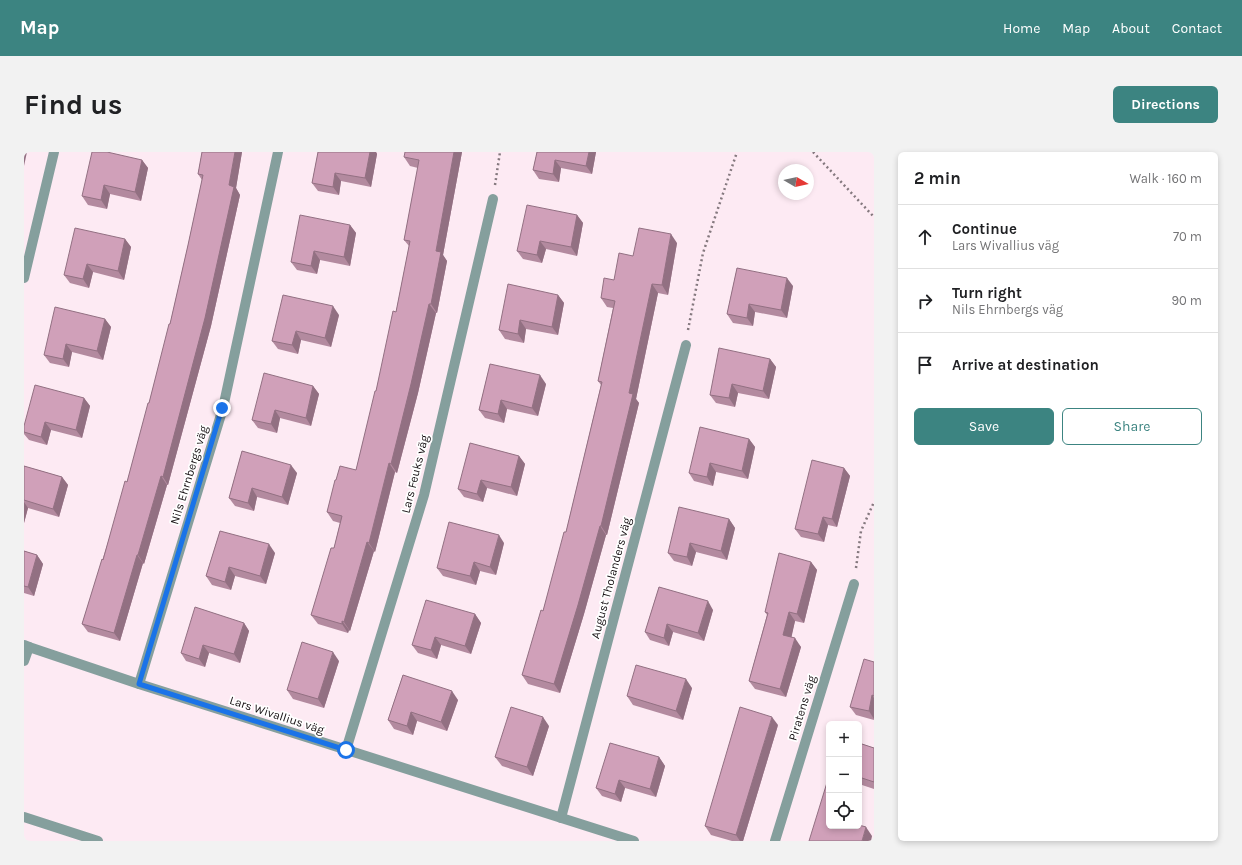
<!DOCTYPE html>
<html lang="en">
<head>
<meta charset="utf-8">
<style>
  body { margin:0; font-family:Karla,sans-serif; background:#f2f2f2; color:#202124 }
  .controls { position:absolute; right:12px; bottom:12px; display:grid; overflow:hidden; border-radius:6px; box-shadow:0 2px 6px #0003 }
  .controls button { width:36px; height:36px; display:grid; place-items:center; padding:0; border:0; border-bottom:1px solid #e0e0e0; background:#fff; color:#202124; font:20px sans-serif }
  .compass { position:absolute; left:754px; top:12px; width:36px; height:36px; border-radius:50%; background:#fff; box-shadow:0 2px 6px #0003; rotate:99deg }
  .stop { position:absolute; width:12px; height:12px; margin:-9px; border:3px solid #1a73e8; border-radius:50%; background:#fff }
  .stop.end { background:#1a73e8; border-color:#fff; box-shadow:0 1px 4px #0008 }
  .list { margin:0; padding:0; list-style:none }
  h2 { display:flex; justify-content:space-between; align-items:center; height:52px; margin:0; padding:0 16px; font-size:17px }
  h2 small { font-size:13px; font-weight:400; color:#757577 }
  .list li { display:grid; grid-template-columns:26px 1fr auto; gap:12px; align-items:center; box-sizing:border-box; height:64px; padding:0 16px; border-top:1px solid #e0e0e0 }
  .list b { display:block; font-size:15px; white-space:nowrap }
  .list p { margin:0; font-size:13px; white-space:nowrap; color:#757577 }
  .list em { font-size:13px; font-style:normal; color:#757577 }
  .actions { display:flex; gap:8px; padding:12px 16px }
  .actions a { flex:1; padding:9px 0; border:1px solid #3c8481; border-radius:6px; text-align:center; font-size:14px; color:#3c8481 }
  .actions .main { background:#3c8481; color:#fff }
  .icon { flex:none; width:22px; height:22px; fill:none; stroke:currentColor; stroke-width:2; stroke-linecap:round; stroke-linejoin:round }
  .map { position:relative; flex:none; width:850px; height:689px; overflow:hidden; border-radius:6px }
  header { display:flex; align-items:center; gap:24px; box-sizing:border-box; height:56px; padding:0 20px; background:#3c8481; color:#fff }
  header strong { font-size:19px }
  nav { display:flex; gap:22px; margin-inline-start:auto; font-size:14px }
  .intro { display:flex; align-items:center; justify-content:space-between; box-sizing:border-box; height:96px; padding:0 24px }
  h1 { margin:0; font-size:28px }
  .button { padding:10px 18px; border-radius:6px; background:#3c8481; color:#fff; font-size:14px; font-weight:700 }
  main { display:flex; gap:24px; padding:0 24px }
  aside { flex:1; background:#fff; border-radius:6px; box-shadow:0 2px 6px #0003 }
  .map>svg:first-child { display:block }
</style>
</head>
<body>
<header>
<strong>Map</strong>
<nav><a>Home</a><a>Map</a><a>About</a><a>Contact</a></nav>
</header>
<div class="intro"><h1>Find us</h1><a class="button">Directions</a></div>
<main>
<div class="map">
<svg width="850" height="689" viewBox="0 0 850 689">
  <rect width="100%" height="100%" fill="#fdeaf3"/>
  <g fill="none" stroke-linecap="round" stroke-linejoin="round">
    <g stroke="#84787e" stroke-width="2.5" stroke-dasharray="2 3" stroke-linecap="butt">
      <path d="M789 0 850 65"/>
      <path d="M471 33 476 0"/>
      <path d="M664 178 679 101 713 0"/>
      <path d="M832 416 837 379 850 350"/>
    </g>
    <g stroke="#859f9d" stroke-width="10">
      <path d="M0 126 30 0"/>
      <path d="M0 493 5 495 0 509"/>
      <path d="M5 495 115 532 610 689"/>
      <path d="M115 532 199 256 254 0"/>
      <path d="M322 598 400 343 469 47"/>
      <path d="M0 665 74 689"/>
      <path d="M537 666 662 193"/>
      <path d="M751 689 830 432"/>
    </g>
  </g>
  <g fill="#b38a9f">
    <path d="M178 0H218L212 36 216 43 187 174 144 333H143L120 412 119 411 96 489 64 480 58 472 103 330 125 251 146 172 164 93 178 28 174 22Z"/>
    <path d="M294 0H352L353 2 347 35 317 29 315 43 294 39 288 31Z"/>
    <path d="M438 0 419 103 423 109 413 161H412L394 241 373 321 371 320 351 400 350 399 326 479 325 478 324 481 294 472 287 463 310 396 316 371 309 369 303 360 312 328 332 318 372 160 385 94 380 88 394 16 386 14 380 5Z"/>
    <path d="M513 0H572L568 22 537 16 535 30 515 27 509 18Z"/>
    <path d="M118 8 124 16 117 49 86 42 83 57 64 53 58 44Z"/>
    <path d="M553 63 559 71 553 104 522 97 518 111 499 107 493 99Z"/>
    <path d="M326 73 332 81 326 114 296 108 293 122 273 118 267 110Z"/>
    <path d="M101 87 107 95 100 128 69 120 65 136 46 131 40 123Z"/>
    <path d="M653 91 644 143 634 141 612 247 615 251 583 383H582L560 462 536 541 504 532 498 523 519 459 542 380 577 233 574 229 589 156 583 155 577 146 590 128 609 104Z"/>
    <path d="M713 116 769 134 763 166 731 160 729 174 709 171 703 162Z"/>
    <path d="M534 143 540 151 534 183 502 177 500 191 481 187 475 178Z"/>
    <path d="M315 163 307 195 277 188 274 202 254 197 248 189Z"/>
    <path d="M81 167 87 175 79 208 48 200 45 215 26 211 20 203Z"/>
    <path d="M746 207 752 215 745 247 714 241 711 255 692 251 686 243Z"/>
    <path d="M466 212 522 232 514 264 483 257 480 271 461 266 455 258Z"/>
    <path d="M289 234 295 242 287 274 256 266 253 281 234 276 228 268Z"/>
    <path d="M60 246 66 254 58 286 27 278 23 293 5 288 0 282V274Z"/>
    <path d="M725 287 731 295 724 327 692 320 689 334 670 329 665 321Z"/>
    <path d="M218 299 273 321 264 353 233 345 230 359 211 354 205 346Z"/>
    <path d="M495 304 501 312 493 344 463 336 459 350 440 345 434 337Z"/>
    <path d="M0 314 38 325 44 333 35 365 4 356 0 371Z"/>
    <path d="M820 316 826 324 813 375 804 373 800 390 777 385 771 377Z"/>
    <path d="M705 367 711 376 703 408 672 400 668 414 650 409 644 401Z"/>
    <path d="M196 379 251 401 242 432 211 424 207 438 188 433 182 424Z"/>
    <path d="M480 391 472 423 456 419 452 433 419 424 413 416Z"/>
    <path d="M0 399 13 403 19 412 10 444 0 441Z"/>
    <path d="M787 410 793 418 780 471 771 469 767 485 777 495 762 545 731 537 725 529 743 463 741 460Z"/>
    <path d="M635 435 689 458 680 489 649 480 645 494 626 488 621 480Z"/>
    <path d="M451 462 457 471 447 502 417 493 413 507 394 501 388 493Z"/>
    <path d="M220 471 225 479 216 511 185 501 181 515 162 509 157 501Z"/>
    <path d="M315 509 300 556 269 547 263 538Z"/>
    <path d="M850 510V568L832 563 826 555Z"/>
    <path d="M379 523 434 548 423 579 393 569 389 583 370 577 364 568Z"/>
    <path d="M668 536 659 568 609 553 603 544Z"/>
    <path d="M754 573 719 689H708L687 683 681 674Z"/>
    <path d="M525 574 509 624 478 614 471 605Z"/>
    <path d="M835 591 850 596V637L835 632Z"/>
    <path d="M635 605 641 614 632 645 601 636 597 650 578 644 572 636Z"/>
  </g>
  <g fill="#927082">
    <path d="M0 0H3L0 14Z"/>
    <path d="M211 0H218L212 36 216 43 187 174 144 333 139 325 205 33Z"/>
    <path d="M346 0H352L353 2 347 35 341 26Z"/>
    <path d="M430 0H438L419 103 423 109 413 161 407 152 412 99Z"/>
    <path d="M565 0H572L568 22 562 14Z"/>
    <path d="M118 8 124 16 117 49 111 40Z"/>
    <path d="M531 8 537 16 535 30 529 22Z"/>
    <path d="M311 21 317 29 315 43 309 35Z"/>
    <path d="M80 33 86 42 83 57 77 48Z"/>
    <path d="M553 63 559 71 553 104 547 95Z"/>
    <path d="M326 73 332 81 326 114 320 105Z"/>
    <path d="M647 82 653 91 644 143 638 133Z"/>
    <path d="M101 87 107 95 100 128 94 119Z"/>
    <path d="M516 89 522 97 518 111 513 103Z"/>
    <path d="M290 99 296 108 293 122 287 114Z"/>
    <path d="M63 112 69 120 65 136 59 127Z"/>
    <path d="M763 126 769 134 763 166 757 158Z"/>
    <path d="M628 132 634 141 612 247 615 251 583 383 577 374Z"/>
    <path d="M534 143 540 151 534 183 528 175Z"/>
    <path d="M405 152 412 161 394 241 373 321 367 312Z"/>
    <path d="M725 152 731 160 729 174 723 166Z"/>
    <path d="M309 154 315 163 307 195 301 186Z"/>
    <path d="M81 167 87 175 79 208 73 199Z"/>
    <path d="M496 168 502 177 500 191 494 182Z"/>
    <path d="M272 179 277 188 274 202 268 193Z"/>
    <path d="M42 192 48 200 45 215 39 207Z"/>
    <path d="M746 207 752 215 745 247 739 239Z"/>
    <path d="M516 223 522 232 514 264 508 256Z"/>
    <path d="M708 232 714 241 711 255 705 246Z"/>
    <path d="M289 234 295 242 287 274 282 266Z"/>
    <path d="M60 246 66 254 58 286 52 278Z"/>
    <path d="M477 248 483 257 480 271 474 262Z"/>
    <path d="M251 258 256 266 253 281 247 272Z"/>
    <path d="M21 270 27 278 23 293 17 285Z"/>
    <path d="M725 287 731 295 724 327 718 319Z"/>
    <path d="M495 304 501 312 493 344 487 335Z"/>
    <path d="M365 311 371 320 351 400 345 391Z"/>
    <path d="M686 311 692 320 689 334 683 325Z"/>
    <path d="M267 313 273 321 264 353 258 345Z"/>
    <path d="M820 316 826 324 813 375 808 367Z"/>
    <path d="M137 324 143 333 120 412 114 403Z"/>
    <path d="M38 325 44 333 35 365 29 357Z"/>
    <path d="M457 328 463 336 459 350 453 342Z"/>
    <path d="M228 336 233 345 230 359 224 351Z"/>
    <path d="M0 350 4 356 0 371Z"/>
    <path d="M799 365 804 373 800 390 794 382Z"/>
    <path d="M705 367 711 376 703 408 697 399Z"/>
    <path d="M576 374 582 383 560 462 536 541 530 532Z"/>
    <path d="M475 383 480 391 472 423 466 415Z"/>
    <path d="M343 390 350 399 326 479 320 470Z"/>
    <path d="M666 391 672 400 668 414 663 405Z"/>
    <path d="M245 392 251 401 242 432 236 424Z"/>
    <path d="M13 403 19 412 10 444 4 435Z"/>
    <path d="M113 403 119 411 96 489 90 481Z"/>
    <path d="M450 410 456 419 452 433 446 424Z"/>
    <path d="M787 410 793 418 780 471 773 462Z"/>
    <path d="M205 415 211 424 207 438 201 430Z"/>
    <path d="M684 449 689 458 680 489 674 481Z"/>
    <path d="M765 460 771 469 766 492 759 483Z"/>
    <path d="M451 462 457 471 447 502 441 494Z"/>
    <path d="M318 469 325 478 324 481 318 472Z"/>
    <path d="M220 471 225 479 216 511 210 502Z"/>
    <path d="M643 472 649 480 645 494 640 486Z"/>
    <path d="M411 485 417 493 413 507 407 498Z"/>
    <path d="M771 486 777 495 762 545 756 537Z"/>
    <path d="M179 493 185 501 181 515 175 507Z"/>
    <path d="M309 500 315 509 300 556 294 547Z"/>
    <path d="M662 527 668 536 659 568 652 559Z"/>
    <path d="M428 539 434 548 423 579 417 570Z"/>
    <path d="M848 543 850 546V567L845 559Z"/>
    <path d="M387 560 393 569 389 583 383 574Z"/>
    <path d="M519 565 525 574 509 624 503 615Z"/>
    <path d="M748 565 754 573 719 689H716L712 683Z"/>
    <path d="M635 605 641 614 632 645 626 637Z"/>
    <path d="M595 628 601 636 597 650 591 642Z"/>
    <path d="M842 675 848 684 847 689H838Z"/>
  </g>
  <g fill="#d0a0b9" stroke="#927082">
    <path d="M68 0H83L118 8 111 40 80 33 77 48 58 44Z"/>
    <path d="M178 0H211L205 33 210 35 181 166 139 325 137 324 114 403H113L90 481 58 472 78 407 79 408 101 329 103 330 124 251H125L145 172H146L164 93 179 23 174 22Z"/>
    <path d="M294 0H346L341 26 311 21 309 35 288 31Z"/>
    <path d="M381 0H430L412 99 417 100 407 152H405L387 232 367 312 365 311 345 391 343 390 320 470 318 469V472L287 463 307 396H310L318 364 303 360 311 328H312L316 314 332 318 351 239H352L369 159 372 160 386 89 380 88 395 8 380 5Z"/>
    <path d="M513 0H565L562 14 531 8 529 22 509 18Z"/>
    <path d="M503 53 553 63 547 95 516 89 513 103 493 99Z"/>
    <path d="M276 63 326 73 320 105 290 99 287 114 267 110Z"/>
    <path d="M51 76 101 87 94 119 63 112 59 127 40 123Z"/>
    <path d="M615 76 647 82 638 133 628 132 605 241 609 242 577 374H576L554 453 530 532 498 523 517 458 519 459 540 380H542L578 230 574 229 591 149 577 146 580 126 590 128 595 101 609 104Z"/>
    <path d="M713 116 763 126 757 158 725 152 723 166 703 162Z"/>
    <path d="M484 132 534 143 528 175 496 168 494 182 475 178Z"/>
    <path d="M259 143 309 154 301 186 272 179 268 193 248 189Z"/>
    <path d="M31 155 81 167 73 199 42 192 39 207 20 203Z"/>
    <path d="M695 196 746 207 739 239 708 232 705 246 686 243Z"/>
    <path d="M466 212 516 223 508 256 477 248 474 262 455 258Z"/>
    <path d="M240 221 289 234 282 266 251 258 247 272 228 268Z"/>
    <path d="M11 233 60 246 52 278 21 270 17 285 0 280V274Z"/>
    <path d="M676 275 725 287 718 319 686 311 683 325 665 321Z"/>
    <path d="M446 291 495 304 487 335 457 328 453 342 434 337Z"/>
    <path d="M218 299 267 313 258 345 228 336 224 351 205 346Z"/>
    <path d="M788 308 820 316 808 367 799 365 794 382 771 377Z"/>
    <path d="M0 314 38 325 29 357 0 348Z"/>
    <path d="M655 355 705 367 697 399 666 391 663 405 644 401Z"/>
    <path d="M425 370 475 383 466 415 450 410 446 424 413 416Z"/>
    <path d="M196 379 245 392 236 424 205 415 201 430 182 424Z"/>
    <path d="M0 399 13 403 4 435 0 434Z"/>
    <path d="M755 401 787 410 773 462 765 460 759 483 771 486 756 537 725 529 744 461 741 460Z"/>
    <path d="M635 435 684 449 674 481 643 472 640 486 621 480Z"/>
    <path d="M402 448 451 462 441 494 411 485 407 498 388 493Z"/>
    <path d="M171 455 220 471 210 502 179 493 175 507 157 501Z"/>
    <path d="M278 490 309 500 294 547 263 538Z"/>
    <path d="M840 507 850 510V544L848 543 845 559 826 555Z"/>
    <path d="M612 513 662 527 652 559 603 544Z"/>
    <path d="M379 523 428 539 417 570 387 560 383 574 364 568Z"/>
    <path d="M487 555 519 565 503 615 471 605Z"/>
    <path d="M716 555 748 565 712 683 681 674Z"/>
    <path d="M586 591 635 605 626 637 595 628 591 642 572 636Z"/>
    <path d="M835 591 850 596V630L835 625Z"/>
    <path d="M805 624V674H835V673L842 675 838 689H785Z"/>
  </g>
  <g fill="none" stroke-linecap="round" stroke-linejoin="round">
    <path stroke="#1a73e8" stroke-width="5" d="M198 256 115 532 322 598"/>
  </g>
  <g text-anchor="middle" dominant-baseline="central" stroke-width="3.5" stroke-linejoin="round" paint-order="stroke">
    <g font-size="12" fill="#171114" stroke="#fff">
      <text transform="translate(391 322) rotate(-76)">Lars Feuks väg</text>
      <text transform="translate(165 323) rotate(-73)">Nils Ehrnbergs väg</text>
      <text transform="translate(587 426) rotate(-75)">August Tholanders väg</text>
      <text transform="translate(778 556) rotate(-73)">Piratens väg</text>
      <text transform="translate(253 563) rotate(18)">Lars Wivallius väg</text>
    </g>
  </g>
</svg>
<div class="controls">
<button>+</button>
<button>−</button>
<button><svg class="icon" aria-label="locate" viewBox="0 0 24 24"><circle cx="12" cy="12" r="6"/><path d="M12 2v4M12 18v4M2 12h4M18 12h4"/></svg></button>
</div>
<svg class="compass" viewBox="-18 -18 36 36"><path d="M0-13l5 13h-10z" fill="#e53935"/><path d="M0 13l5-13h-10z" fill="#757577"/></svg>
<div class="stop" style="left:322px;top:598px"></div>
<div class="stop end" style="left:198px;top:256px"></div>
</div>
<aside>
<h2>2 min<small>Walk · 160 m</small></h2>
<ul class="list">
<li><svg class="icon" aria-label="ahead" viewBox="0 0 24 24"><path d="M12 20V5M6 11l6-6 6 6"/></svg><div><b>Continue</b><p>Lars Wivallius väg</p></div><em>70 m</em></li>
<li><svg class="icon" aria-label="right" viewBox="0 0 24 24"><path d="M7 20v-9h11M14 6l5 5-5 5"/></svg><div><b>Turn right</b><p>Nils Ehrnbergs väg</p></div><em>90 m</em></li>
<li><svg class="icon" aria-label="arrive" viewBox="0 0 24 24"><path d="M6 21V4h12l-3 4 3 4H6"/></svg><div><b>Arrive at destination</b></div></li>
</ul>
<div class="actions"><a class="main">Save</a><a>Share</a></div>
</aside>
</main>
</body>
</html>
